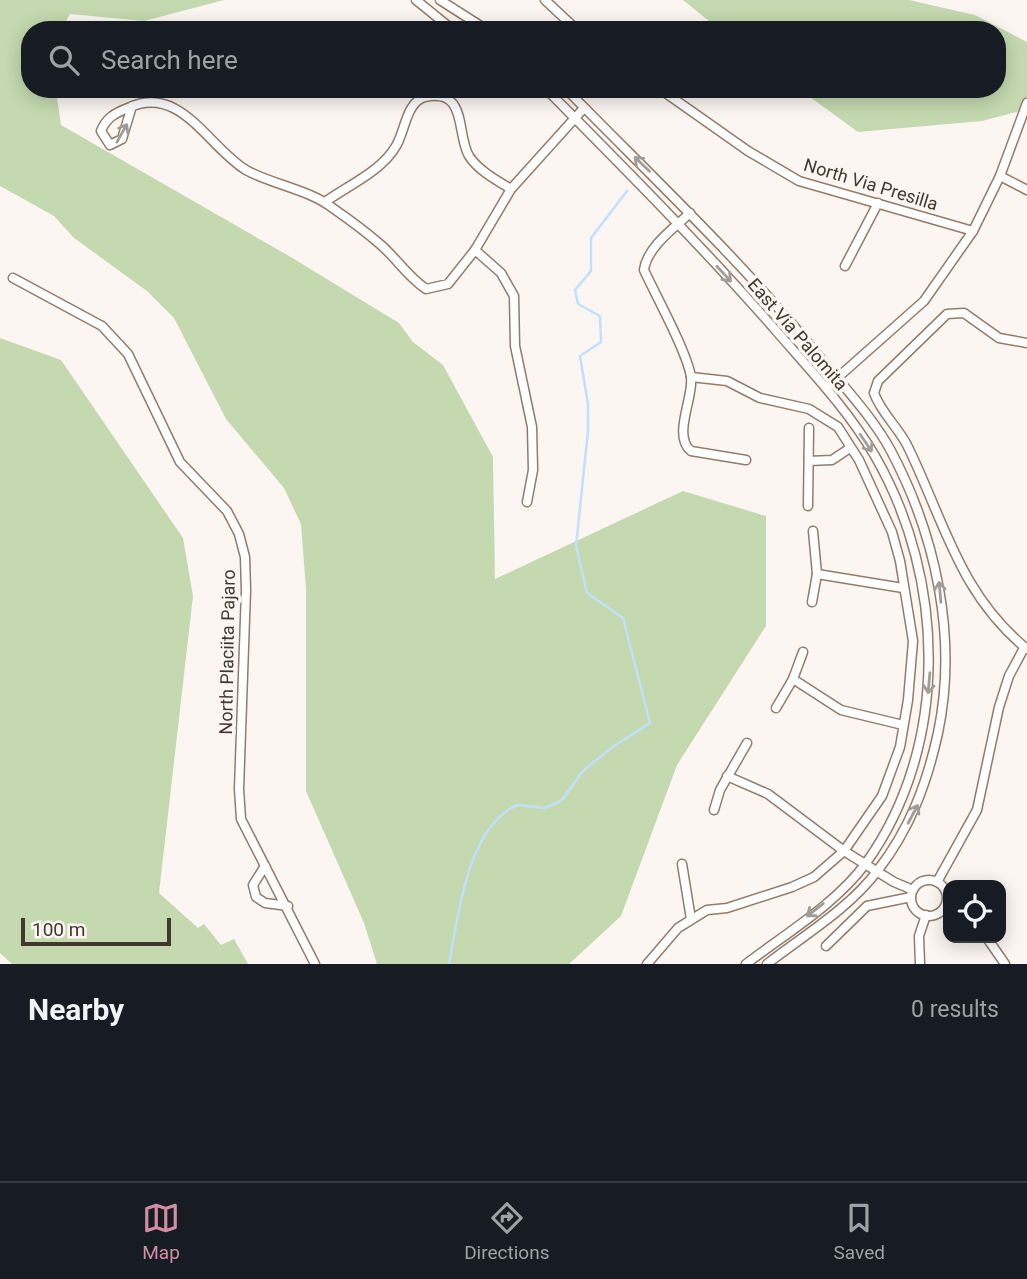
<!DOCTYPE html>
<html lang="en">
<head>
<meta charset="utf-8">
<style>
  body { margin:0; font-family:Roboto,sans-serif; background:#20242c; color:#f1f3f6 }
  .controls { position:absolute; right:21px; bottom:21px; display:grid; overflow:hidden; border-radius:14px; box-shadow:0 4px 18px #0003 }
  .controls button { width:63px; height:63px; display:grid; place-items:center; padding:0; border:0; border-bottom:2px solid #363941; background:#171b24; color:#f1f3f6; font:35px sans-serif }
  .scale { position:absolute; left:21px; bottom:18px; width:150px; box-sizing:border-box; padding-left:7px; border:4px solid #423830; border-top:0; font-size:19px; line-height:24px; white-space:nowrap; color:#423830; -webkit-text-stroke:5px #fcf6f2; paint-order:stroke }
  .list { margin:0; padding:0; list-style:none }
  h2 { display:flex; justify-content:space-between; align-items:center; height:91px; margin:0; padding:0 28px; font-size:30px }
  h2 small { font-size:23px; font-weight:400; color:#9ea1a6 }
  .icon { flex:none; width:38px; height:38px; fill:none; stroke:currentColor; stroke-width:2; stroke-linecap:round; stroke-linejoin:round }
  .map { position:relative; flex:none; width:1027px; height:964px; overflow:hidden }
  .search { position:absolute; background:#171b24; box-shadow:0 4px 18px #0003; left:21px; right:21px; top:21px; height:77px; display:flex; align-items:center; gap:18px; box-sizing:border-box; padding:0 24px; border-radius:28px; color:#9ea1a6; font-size:26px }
  .sheet { height:217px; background:#171b24 }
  nav { display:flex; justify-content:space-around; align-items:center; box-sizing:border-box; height:98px; border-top:2px solid #363941; background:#171b24; font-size:19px; color:#9ea1a6 }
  nav a { display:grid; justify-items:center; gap:4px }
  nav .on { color:#d18ea3 }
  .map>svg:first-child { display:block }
</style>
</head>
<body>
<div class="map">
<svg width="1027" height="964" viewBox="0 0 1027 964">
  <rect width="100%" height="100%" fill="#fcf6f2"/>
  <g fill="#c4d9af">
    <path d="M0 0H224L144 21 70 14 61 30H30V89H56L61 125 289 256 399 323 413 342 443 365 493 457 495 579 683 491 766 516V626L677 765 621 916 569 964H377L364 923 306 791V589L301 524 284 488 226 419 174 318 147 291 74 238 54 216 0 186Z"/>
    <path d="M683 0H909L975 15 1027 42V109L982 121 858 132 799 89H997V30H720Z"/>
    <path d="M0 338 61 360 183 538 193 596 159 893 198 928 204 924 221 945 234 939 248 964H12L0 953Z"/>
  </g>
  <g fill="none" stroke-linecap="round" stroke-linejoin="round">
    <path stroke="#c1e0fd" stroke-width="2.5" d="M449 964C458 917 467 827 517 805L545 808 562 800 583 771 611 748 650 723 623 618 587 593 576 546 588 431V404L580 356 601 342 600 316 578 304 575 290 591 271V238L627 191"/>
    <defs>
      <g id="street">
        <path d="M416 0 453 30"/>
        <path d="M440 0 487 30"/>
        <path d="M545 0 577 30"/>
        <path d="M546 89C625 169 704 248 778 333 812 372 848 410 875 456 946 579 950 746 866 863 836 904 785 934 746 964"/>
        <path d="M566 89C653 178 744 263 822 360 845 388 874 419 891 451 936 536 958 638 938 733 927 783 910 829 878 870 850 908 803 936 767 964"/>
        <path d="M660 89 748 151 799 181 973 231"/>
        <path d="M132 106 122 139 110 145 101 131C106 118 115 113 128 108 180 83 208 147 246 170 273 185 309 189 334 209 350 220 366 232 381 245 397 259 408 277 426 289L448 284 475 250 511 189 584 108"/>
        <path d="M1000 176 1027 190"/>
        <path d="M325 202C347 186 382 171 396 146 405 132 406 102 425 97 468 87 456 135 469 156 478 170 496 180 511 189"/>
        <path d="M690 213C674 228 647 247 644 270 656 296 687 352 691 377 694 397 672 436 691 451L746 460"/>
        <path d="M475 250 501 273 514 296 515 346 532 427 533 470 527 502"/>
        <path d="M845 266 878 203"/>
        <path d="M13 278 102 326 128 354 180 462 227 511 239 534 245 557 246 590 239 789 241 819 315 964"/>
        <path d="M1027 343 999 338 964 313 947 314 878 381 874 393C881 413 899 428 908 447 944 521 960 595 1027 649"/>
        <path d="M827 387 924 301 973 231 1000 176 1027 103"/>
        <path d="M809 461 832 460 850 448"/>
        <path d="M808 506 809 428"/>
        <path d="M817 574 903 588"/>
        <path d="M812 602 817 574 813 531"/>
        <path d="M793 679 841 710 903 725"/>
        <path d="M776 708 793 679 803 652"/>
        <path d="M727 776 768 794 844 851 894 882 913 890"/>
        <path d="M714 810 720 790 747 743"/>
        <path d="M682 864 691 919"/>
        <path d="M265 866 253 885 256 897 265 903 288 906"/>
        <circle cx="929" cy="898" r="18"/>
        <path d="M937 882 977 810 999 707 1009 676 1024 648"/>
        <path d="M987 938 1005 964"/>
        <path d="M826 946 867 906 911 897"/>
        <path d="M647 964 678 928 694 918 707 910 727 908 792 887 814 877 844 851 882 796 900 747 908 700 913 641 900 561 892 532 859 460 838 427 809 409 760 398 727 381 691 377"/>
        <path d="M920 964 919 936 926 915"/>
      </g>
    </defs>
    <use href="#street" stroke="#937b6a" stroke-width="11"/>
    <use href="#street" stroke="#fff" stroke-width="8"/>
  </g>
  <defs><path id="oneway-shaft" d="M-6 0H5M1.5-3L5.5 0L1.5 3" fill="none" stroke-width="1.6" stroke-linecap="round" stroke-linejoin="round" transform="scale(1.75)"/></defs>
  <g stroke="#a09c98">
    <use href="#oneway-shaft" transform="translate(122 133) rotate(-61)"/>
    <use href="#oneway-shaft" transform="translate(642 164) rotate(-136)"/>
    <use href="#oneway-shaft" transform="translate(724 274) rotate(47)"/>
    <use href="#oneway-shaft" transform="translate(866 443) rotate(56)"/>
    <use href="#oneway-shaft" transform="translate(940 592) rotate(-95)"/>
    <use href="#oneway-shaft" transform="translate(929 683) rotate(95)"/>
    <use href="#oneway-shaft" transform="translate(913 814) rotate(-62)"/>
    <use href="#oneway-shaft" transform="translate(815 910) rotate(142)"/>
  </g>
  <g text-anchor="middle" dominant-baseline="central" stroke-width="7" stroke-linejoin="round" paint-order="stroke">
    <g font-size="18" fill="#423830" stroke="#fcf6f2">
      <text transform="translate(871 184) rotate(17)">North Via Presilla</text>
      <text transform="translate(798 334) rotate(49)">East Via Palomita</text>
      <text transform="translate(227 652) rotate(-89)">North Placiita Pajaro</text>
    </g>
  </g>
</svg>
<div class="controls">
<button><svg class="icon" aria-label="locate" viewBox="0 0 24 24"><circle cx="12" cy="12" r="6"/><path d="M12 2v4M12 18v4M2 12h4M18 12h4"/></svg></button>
</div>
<div class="scale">100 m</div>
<div class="search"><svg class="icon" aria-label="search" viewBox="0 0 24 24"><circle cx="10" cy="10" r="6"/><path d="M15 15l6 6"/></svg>Search here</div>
</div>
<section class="sheet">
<h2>Nearby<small>0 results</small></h2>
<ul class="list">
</ul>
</section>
<nav>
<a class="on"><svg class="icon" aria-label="map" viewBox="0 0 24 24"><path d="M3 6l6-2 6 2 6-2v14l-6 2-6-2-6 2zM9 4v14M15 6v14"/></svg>Map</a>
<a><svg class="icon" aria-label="directions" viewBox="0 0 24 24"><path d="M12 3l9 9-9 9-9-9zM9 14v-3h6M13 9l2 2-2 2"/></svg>Directions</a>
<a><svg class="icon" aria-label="saved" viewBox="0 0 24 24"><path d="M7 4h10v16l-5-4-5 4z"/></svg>Saved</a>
</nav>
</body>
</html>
